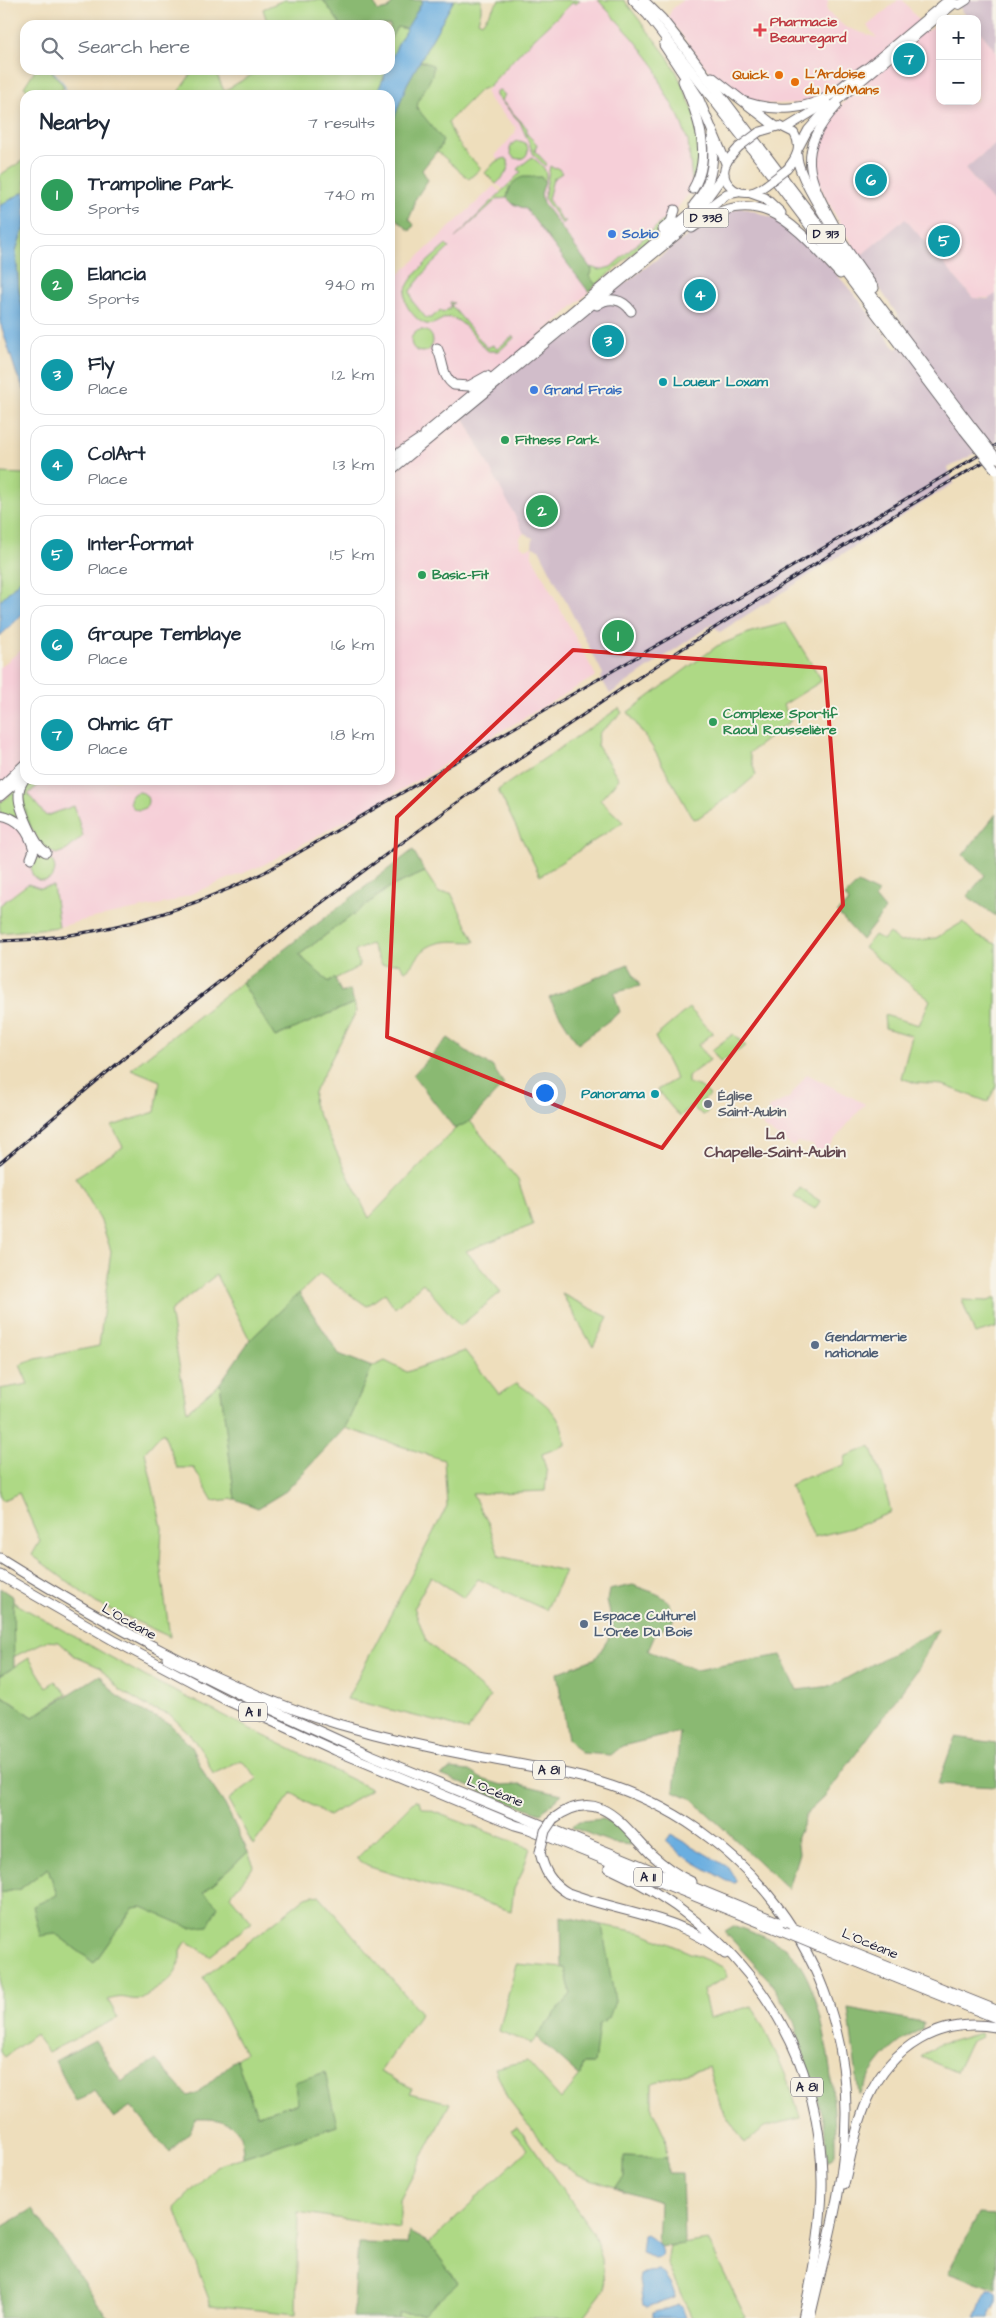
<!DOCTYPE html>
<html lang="en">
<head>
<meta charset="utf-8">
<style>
  body { margin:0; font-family:"Architects Daughter",sans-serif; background:#f6f6f7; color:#1f2937 }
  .controls { position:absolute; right:15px; top:15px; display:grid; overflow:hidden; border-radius:10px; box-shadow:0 2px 8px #0003 }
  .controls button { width:45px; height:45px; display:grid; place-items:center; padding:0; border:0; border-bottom:1px solid #e0e1e3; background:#fff; color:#1f2937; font:25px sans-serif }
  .you { position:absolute; left:544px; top:1092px; width:18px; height:18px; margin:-12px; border:4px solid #fff; border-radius:50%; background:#1a73e8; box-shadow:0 0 0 8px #1a73e833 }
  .badge { display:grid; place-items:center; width:32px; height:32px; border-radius:50%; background:#db2777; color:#fff; font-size:16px; font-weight:700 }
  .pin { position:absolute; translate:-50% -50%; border:2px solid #fff; box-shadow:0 1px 5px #0006 }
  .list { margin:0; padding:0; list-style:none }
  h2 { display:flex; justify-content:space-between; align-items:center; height:65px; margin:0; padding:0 20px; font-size:21px }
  h2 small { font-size:16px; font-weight:400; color:#747a83 }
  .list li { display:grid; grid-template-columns:32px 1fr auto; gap:15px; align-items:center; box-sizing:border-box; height:80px; margin:0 10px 10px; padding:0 10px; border:1px solid #e0e1e3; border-radius:15px }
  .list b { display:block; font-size:19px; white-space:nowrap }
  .list p { margin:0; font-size:16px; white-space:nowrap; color:#747a83 }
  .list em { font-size:16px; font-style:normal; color:#747a83 }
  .icon { flex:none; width:28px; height:28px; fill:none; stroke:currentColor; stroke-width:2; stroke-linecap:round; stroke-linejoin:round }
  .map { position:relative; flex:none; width:996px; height:2318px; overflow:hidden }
  .search { position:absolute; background:#fff; box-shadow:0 2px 8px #0003; left:20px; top:20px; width:375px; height:55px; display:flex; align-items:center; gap:12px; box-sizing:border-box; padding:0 18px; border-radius:15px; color:#747a83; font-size:19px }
  .panel { position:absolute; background:#fff; box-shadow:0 2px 8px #0003; left:20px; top:90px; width:375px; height:695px; border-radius:15px }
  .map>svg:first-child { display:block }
</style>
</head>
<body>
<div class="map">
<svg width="996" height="2318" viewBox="0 0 996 2318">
  <rect width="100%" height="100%" fill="#f7f3e8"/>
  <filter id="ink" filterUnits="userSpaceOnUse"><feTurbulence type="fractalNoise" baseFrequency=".02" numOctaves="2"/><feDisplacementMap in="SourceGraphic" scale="10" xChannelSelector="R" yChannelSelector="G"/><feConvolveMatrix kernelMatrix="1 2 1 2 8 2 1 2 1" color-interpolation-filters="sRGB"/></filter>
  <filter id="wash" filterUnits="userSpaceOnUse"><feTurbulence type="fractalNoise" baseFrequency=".0096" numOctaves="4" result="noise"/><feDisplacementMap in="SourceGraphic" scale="20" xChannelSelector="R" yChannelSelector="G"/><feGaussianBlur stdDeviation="1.12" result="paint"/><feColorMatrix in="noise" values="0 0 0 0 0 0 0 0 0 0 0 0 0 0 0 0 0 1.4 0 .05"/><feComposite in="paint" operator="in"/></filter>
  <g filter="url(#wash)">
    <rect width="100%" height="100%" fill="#eedebc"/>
    <g fill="#f6cfd8">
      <path d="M580 0H598L644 51 656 69 666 95 676 101 671 104 678 117 687 121 692 140 687 142 692 151 690 152 693 189 673 213 596 285 521 202 496 184 505 174 509 163 506 159 499 160 495 156 515 133 516 128 488 98 486 91 525 47 574 2 576 4Z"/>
      <path d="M683 0H828L827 11 845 27 877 38 867 26 898 0H903L927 31 940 22V101H977V28L996 51V143L965 169 996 205V294L992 298H973L905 220 859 257 825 197 815 175 812 159 818 135 840 106 856 89 842 85 809 103 765 104 746 98 720 81 706 68 668 17 672 9Z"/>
      <path d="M494 186 513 204 526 209 589 292 459 410 523 527 524 533 520 537V545L525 549 532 547V556L596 676 384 800 263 865 171 902 84 920 59 927 53 886 40 888 23 886 0 905V667L25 647V780H390V283Z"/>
      <path d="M807 1074 865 1104 823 1153 818 1155 813 1145 797 1142 794 1147 763 1127 770 1107 789 1098Z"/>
    </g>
    <g fill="#d1bdca">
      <path d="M968 0H996V51L977 28V19H969L959 7Z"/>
      <path d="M996 143V205L965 169Z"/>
      <path d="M742 207 782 221 828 264 859 300 896 349 912 337 859 257 905 219 973 298 988 299 996 294V442L948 468 954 483 720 632 712 624 610 694 601 678 603 674 539 549 532 547 533 538 524 533 459 409 687 236 715 216Z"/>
    </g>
    <g fill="#aed985" stroke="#687e60">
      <path d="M284 0H323L341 25H268L263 9Z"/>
      <path d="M454 0H481V11L478 21 482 23 499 0H580L576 4 573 2 525 47 488 87 480 90 448 122C454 141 466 154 481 168L469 179 437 151 441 146 417 108V101L429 81 428 65 424 61H420Z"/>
      <path d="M598 0H624L667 56 677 73 694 113 701 163 692 181 688 141 679 117 663 89 655 66 633 38Z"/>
      <path d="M397 27 408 29 390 62V40Z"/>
      <path d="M35 70H51L63 85V89L56 95H45L46 92 42 88 37 94 31 89 29 91 24 87Z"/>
      <path d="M194 70H215L224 91 260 70H387L376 95H176Z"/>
      <path d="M500 90 505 95 501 100 527 128V134L537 144 535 151 547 164 545 166 534 155 520 122 496 96V91Z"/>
      <circle cx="519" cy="150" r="9"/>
      <path d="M532 157C540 164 549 169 545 181L541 177 509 188 507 198 497 199 455 238 521 172 517 169Z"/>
      <path d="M505 158 508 160C510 170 503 178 496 184L485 173 495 162Z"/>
      <path d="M25 159V191L0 206V175Z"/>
      <path d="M550 166 555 169 557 167 562 173 553 179 548 199 562 221H566L562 224 544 198Z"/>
      <path d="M672 213 670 221 596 285 589 276 592 270 591 267 599 270 611 267Z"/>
      <path d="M25 224V320L19 291 16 251Z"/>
      <path d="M446 245 449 248 429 267 410 291 413 302 426 318H431L441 310 443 313 451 307 450 302 454 303 451 305 487 348 493 345 497 349 513 336 514 338 499 351H488C477 342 468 325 455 319 443 313 437 327 426 324 419 322 413 315 409 309 392 286 431 260 446 245Z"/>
      <circle cx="422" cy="341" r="11"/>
      <path d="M0 473 25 474V575L0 601Z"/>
      <path d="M786 623 821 679 820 682 783 705 791 721 749 753 756 775 741 788 698 818 693 819 653 748 628 712 717 646 751 632Z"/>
      <path d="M619 708 622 713 599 733 597 745 619 779 600 800 623 822 540 876 498 790Z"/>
      <path d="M27 780H45L28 794 46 816 74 806 83 836 67 850 56 854C52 852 46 850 42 846 31 831 16 797 27 780Z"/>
      <path d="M20 786 33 840 0 813V803Z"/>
      <circle cx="139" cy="801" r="9"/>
      <circle cx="43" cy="869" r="12"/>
      <path d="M425 872 439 893H451L475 942C458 942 438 938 424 950 417 956 414 965 405 971L399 963 382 965 371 944 355 951 360 966 329 982 299 955 390 887Z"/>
      <path d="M28 884 40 888 53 886 59 927 0 933V905Z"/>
      <path d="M963 922 977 936 996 944V1086L988 1102 943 1085 916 1083 901 1078 912 1036 885 1028 884 1015 919 1025 930 1000 864 948 874 935 883 940 889 933 900 942 936 938Z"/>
      <path d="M242 982 275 1037 354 1003 356 1012 314 1092 313 1104 369 1218 455 1129 470 1121 518 1180 533 1225 466 1251 501 1292 460 1326 423 1283 395 1308 385 1293 367 1306 320 1274 250 1340 216 1275 170 1311 187 1411 220 1383 235 1499 213 1501 194 1468H177L163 1432 145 1452 162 1528 160 1564 170 1637 96 1603 32 1555 40 1541 19 1493 3 1500 0 1496V1389L28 1384 20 1365 36 1359 99 1346 111 1251 101 1221 76 1177 123 1147 112 1126 155 1112 160 1081 131 1069Z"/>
      <path d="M689 1008 713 1033 698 1045 710 1060 688 1076V1083L701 1087 710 1095 703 1100 709 1111 703 1115 690 1106 680 1117 657 1090 676 1079 655 1037Z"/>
      <path d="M733 1034 746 1046 720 1062 712 1050Z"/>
      <path d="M800 1188 820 1201 815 1209 794 1197Z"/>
      <path d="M562 1294 608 1317 593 1347Z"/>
      <path d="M996 1298V1328L975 1334 962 1300 988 1301Z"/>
      <path d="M465 1351 499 1394 517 1383C542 1402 563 1411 565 1445L542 1454 547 1473 545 1491 472 1494 489 1524 499 1556 565 1571 546 1610 478 1579 464 1598 431 1576 414 1607 426 1641 490 1696 468 1731 447 1724 347 1699 447 1506 444 1460 345 1428 372 1367 385 1361 407 1372Z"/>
      <path d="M871 1447 881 1473 891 1512 855 1527 814 1537 790 1486 798 1480 844 1465 846 1456Z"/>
      <path d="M13 1602 146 1677 371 1789 329 1816 292 1793 253 1845 228 1800 258 1778 241 1760 213 1774 205 1756 189 1733 170 1715 150 1708 120 1690 99 1667 76 1657 59 1642 46 1641 13 1657Z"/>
      <path d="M29 1658 47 1687 55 1681 67 1694 33 1717 2 1695 0 1697V1676Z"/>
      <path d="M415 1800 419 1802 421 1807 530 1848 522 1873 514 1889 511 1911 367 1866 357 1858Z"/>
      <path d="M248 1852 254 1866 230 1896 252 1922 210 1956 187 1941 180 1951C182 1979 161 1985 141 1999 126 2001 127 1994 108 2000L118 2018 48 2052 35 2034 5 2057 0 2051V1893L20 1889 48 1868 57 1895 56 1934 94 1963 133 1908 142 1906 190 1928 204 1892Z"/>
      <path d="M313 1895 319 1896 421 2013 380 2072 412 2088 409 2093 450 2103 400 2200V2228L298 2212 296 2314 211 2305 175 2208 216 2166 337 2126 298 2103 257 2115 236 2059 245 2053 203 1978 306 1897Z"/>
      <path d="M602 1925 644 1933 723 1967 727 1977 703 1990 709 2018 752 2006C771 2042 790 2079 800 2118L764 2127 745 2144 721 2108 709 2067 652 2083V2109L665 2136 667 2158 625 2156 624 2178 614 2187 579 2175 557 2162 507 2097 495 2068 527 2061 561 2099 580 2076 582 2064H593L599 2025 609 2018Z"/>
      <path d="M516 1964 565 1968 571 1994 531 2044 499 2031Z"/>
      <path d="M980 2033 981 2037 970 2042 956 2072 921 2057 938 2045Z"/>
      <path d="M518 2127 593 2232 602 2259 604 2289 582 2318H399V2313L458 2283 429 2243 528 2149 511 2130Z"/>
      <path d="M708 2240 743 2312 745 2318H692L667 2264 670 2246Z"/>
    </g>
    <g fill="#8ab972" stroke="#566e56">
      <path d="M323 0H372L378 11 388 9 395 0H423L408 29 397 27 390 40V25H341Z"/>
      <path d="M420 61 433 65C435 81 418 93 417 108L443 140 441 146 422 170 428 180 414 201V207L409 219 414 225 410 231 394 217 390 221V129L407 84Z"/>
      <path d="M523 177H541L545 181 541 194 543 203 592 270 589 276 596 285 589 292 526 209 513 204 507 198C509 189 512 180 523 177Z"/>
      <path d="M996 814V916L967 896 985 875 963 855Z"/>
      <path d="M413 850 425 872 390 887 299 955 329 982 335 978 341 993 350 990 354 1003 275 1037 242 982Z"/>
      <path d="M858 883 878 893 875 898 885 910 862 940 837 912 849 902 845 896Z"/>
      <path d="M628 964 640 986 614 993 620 1012 578 1044 549 998Z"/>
      <path d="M448 1038 478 1059 492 1066 504 1084 470 1121 455 1129 413 1075Z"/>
      <path d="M299 1293 339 1354 372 1367 345 1428 286 1491 258 1508 235 1499 220 1383 250 1340Z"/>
      <path d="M633 1585C655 1594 675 1595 673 1621L655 1635 648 1651 696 1670 781 1655 797 1690 832 1686 938 1629 918 1669 825 1796 808 1812 797 1837 799 1853 788 1889 692 1799 674 1791 680 1732 622 1746 611 1755 581 1753 568 1739 557 1673 596 1658 614 1630 607 1601 609 1590Z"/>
      <path d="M0 1588 13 1597 14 1667 0 1676Z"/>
      <path d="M100 1675 117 1696 148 1714 170 1724 191 1747 206 1777 225 1805 248 1852 204 1892 218 1906 208 1926 190 1928 142 1907 133 1908 94 1963 56 1934 40 1936 33 1906 57 1895 48 1868 20 1889 0 1893V1697L1 1695 33 1717Z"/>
      <path d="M955 1737 996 1743V1787L938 1784Z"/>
      <path d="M451 1769 469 1771 482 1779 502 1785 520 1784 562 1794 541 1813 500 1799 441 1775Z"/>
      <path d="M603 1819 616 1824 631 1840 630 1845 613 1843 571 1827 580 1821Z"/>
      <path d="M561 1916 602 1925 615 2001 609 2018 599 2025 594 2064H582L580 2076 536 2037 571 1994 565 1968 562 1967Z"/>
      <path d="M735 1926C753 1933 772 1938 787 1950 827 1982 836 2104 835 2154L828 2162 824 2123 793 2018 769 1980 725 1932Z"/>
      <path d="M848 2008 923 2022 922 2029C889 2045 877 2063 859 2094Z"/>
      <path d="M95 2040 121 2082 156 2060 188 2096 199 2092 236 2059 257 2115 297 2103 295 2082 325 2072 337 2126 243 2157C243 2123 227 2118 196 2119L189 2133 169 2152 131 2106 113 2118 94 2091 84 2098 76 2101 55 2061Z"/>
      <path d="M624 2156 667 2158 668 2173H682L684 2244 658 2247 660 2202 614 2187 624 2178Z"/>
      <path d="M33 2209 108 2318H0V2228Z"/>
      <path d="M979 2214 996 2215V2289L948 2272Z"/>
      <path d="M409 2232 429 2243 458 2283 423 2314 399 2313V2318H353L358 2243 407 2244Z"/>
    </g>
    <g fill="#6baee0" stroke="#46688e">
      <path d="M423 0H454L407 84 390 129V95H376L387 70H390C390 50 414 19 423 0Z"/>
      <path d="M25 191V224L16 251 19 291 25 320V391L17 375 0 322V206Z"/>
      <path d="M25 575V612L0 636V601Z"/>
      <path d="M671 1834 728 1867 736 1880 735 1883 727 1881 682 1855 666 1841Z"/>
      <path d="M646 2234C654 2240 664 2246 661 2257L655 2258 641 2253 643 2235Z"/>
      <path d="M659 2270C666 2275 675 2289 675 2298L648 2307 643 2305 639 2281 640 2275 648 2271Z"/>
      <path d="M988 2290H993L996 2293V2304L989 2318H975C980 2310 980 2297 988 2290Z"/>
      <path d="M678 2305 682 2307 686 2318H653V2313Z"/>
    </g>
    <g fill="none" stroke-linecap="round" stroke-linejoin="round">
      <path stroke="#6baee0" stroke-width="1" d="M52 70 64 84 67 95"/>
    </g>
  </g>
  <g filter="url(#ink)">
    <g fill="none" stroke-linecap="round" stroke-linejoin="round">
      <defs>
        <g id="primary">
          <path d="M952 2 959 5 967 0"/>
          <path d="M862 72 948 0"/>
          <path d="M786 128 827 103"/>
          <path d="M759 132 780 126 794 133C802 147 797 157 787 169"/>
          <path d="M739 147C734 153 727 159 725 167 721 181 734 194 748 193 755 193 760 189 766 185"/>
          <path d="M799 147 808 130 825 111 954 4"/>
          <path d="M834 224C807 175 796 151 837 106"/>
        </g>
        <g id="highway">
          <path d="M633 0 647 14 761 161 964 430"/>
          <path d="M643 0 662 19 684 47 971 426"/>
          <path d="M664 45 697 95 726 163"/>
          <path d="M712 77 775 126"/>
          <path d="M683 81C698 115 713 155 693 189"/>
          <path d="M745 102C775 112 807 111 834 93 845 85 854 76 865 69"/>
          <path d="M797 155C797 182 856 263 874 288"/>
          <path d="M751 193 765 198 781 213"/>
          <path d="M694 205C711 186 715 163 712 138"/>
          <path d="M692 228C759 178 794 225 840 274"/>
          <path d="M663 229 671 222 675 210"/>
          <path d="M597 305C609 296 623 299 631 311"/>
          <path d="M437 348C444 361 441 376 454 385L469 386 487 376"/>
          <path d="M425 434 703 203 724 174"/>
          <path d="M390 459 420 439"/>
          <path d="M390 471 716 202 727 194 738 192"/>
          <path d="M25 778C21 784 18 789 19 797 19 808 36 848 46 852"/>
          <path d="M0 788 25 764"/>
          <path d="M0 796 22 777"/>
          <path d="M0 815C20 818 29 832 34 850L31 858"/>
          <path d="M0 1558C103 1622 222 1689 338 1724 386 1738 435 1749 484 1758 523 1765 562 1771 599 1782 745 1825 847 1961 846 2113 846 2182 825 2251 810 2318"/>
          <path d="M0 1575 113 1640 226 1700 335 1750 515 1825 529 1829 781 1931"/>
          <path d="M167 1658 253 1701 371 1755 793 1928"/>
          <path d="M553 1819C599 1784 622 1825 651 1854 663 1865 677 1875 692 1882"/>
          <path d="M540 1852C544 1871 551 1883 568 1893 624 1914 677 1914 725 1954"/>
          <path d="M609 1868C736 1925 824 2044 822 2187 821 2231 813 2275 803 2318"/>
          <path d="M824 1941 996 2010"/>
          <path d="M822 1948 996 2018"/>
          <path d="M844 2184C851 2156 856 2126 868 2099 891 2047 939 2017 996 2027"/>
        </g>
      </defs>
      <use href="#primary" stroke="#696468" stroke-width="10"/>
      <use href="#highway" stroke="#696468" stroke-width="11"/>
      <use href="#primary" stroke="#fff" stroke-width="8"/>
      <use href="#highway" stroke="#fff" stroke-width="9"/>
      <defs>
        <g id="rail">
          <path d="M0 941C93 939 182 913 265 872L768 581 996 445"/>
          <path d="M0 1163C75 1099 150 1035 228 975 394 844 566 722 744 609 827 556 910 504 996 455"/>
        </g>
      </defs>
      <use href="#rail" stroke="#22223b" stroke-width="3"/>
      <use href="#rail" stroke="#f7f3e8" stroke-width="1" stroke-dasharray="4" stroke-linecap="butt"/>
      <defs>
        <g id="primary-bridge">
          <path d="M739 147 759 132"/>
          <path d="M766 185 787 169"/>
        </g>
        <g id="highway-bridge">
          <path d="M971 426 996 458"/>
          <path d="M964 430 996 470"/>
          <path d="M540 1852 545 1831 553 1819"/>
          <path d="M793 1928 824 1941"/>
          <path d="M781 1931 822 1948"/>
        </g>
      </defs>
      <use href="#primary-bridge" stroke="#696468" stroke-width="10" stroke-linecap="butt"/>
      <use href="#highway-bridge" stroke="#696468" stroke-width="11" stroke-linecap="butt"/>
      <use href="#primary-bridge" stroke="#fff" stroke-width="8"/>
      <use href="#highway-bridge" stroke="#fff" stroke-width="9"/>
    </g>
  </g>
  <path fill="none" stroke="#d62828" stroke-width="4" stroke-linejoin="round" d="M573 650 825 668 843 905 662 1148 387 1037 397 817Z"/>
  <path fill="#e0444e" stroke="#f7f3e8" stroke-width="2" d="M757.5 22.5h5v5h5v5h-5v5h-5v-5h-5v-5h5z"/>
  <g fill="#e8710a" stroke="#f7f3e8" stroke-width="2">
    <circle cx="779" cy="75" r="5"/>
    <circle cx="795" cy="82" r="5"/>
  </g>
  <g fill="#3f7fe0" stroke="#f7f3e8" stroke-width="2">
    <circle cx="612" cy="234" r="5"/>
    <circle cx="534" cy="390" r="5"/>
  </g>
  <g fill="#0f9aa8" stroke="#f7f3e8" stroke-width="2">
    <circle cx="663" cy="382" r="5"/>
    <circle cx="655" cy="1094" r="5"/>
  </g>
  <g fill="#2e9e5b" stroke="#f7f3e8" stroke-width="2">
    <circle cx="505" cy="440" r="5"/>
    <circle cx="422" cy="575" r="5"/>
    <circle cx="713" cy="722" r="5"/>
  </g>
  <circle fill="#6b7280" stroke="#f7f3e8" stroke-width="2" cx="708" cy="1104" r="5"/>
  <g fill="#5c6f8a" stroke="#f7f3e8" stroke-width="2">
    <circle cx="815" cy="1345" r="5"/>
    <circle cx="584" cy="1624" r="5"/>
  </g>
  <g text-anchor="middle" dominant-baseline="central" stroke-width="4" stroke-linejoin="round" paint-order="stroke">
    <g fill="#f7f3e8" stroke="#62616f" stroke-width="1">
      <rect x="683.5" y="208.5" width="45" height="19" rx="4"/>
      <rect x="807" y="224.5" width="38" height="19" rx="4"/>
      <rect x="239" y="1702.5" width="28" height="19" rx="4"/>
      <rect x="533" y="1760.5" width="32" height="19" rx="4"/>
      <rect x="634" y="1867.5" width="28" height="19" rx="4"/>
      <rect x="791" y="2077.5" width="32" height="19" rx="4"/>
    </g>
    <g font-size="12" font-weight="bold" fill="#22223b">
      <text x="706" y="218">D 338</text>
      <text x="826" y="234">D 313</text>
      <text x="253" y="1712">A 11</text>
      <text x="549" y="1770">A 81</text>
      <text x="648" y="1877">A 11</text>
      <text x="807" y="2087">A 81</text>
    </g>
    <g font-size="14" font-weight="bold" fill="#be3a42" stroke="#f7f3e8" text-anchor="start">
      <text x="770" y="22">Pharmacie<tspan x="770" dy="16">Beauregard</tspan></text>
    </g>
    <g font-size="14" font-weight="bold" fill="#c56008" stroke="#f7f3e8" text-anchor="start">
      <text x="805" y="74">L'Ardoise<tspan x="805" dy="16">du Mo'Mans</tspan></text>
      <text x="769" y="75" text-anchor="end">Quick</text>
    </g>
    <g font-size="14" font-weight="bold" fill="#366cbe" stroke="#f7f3e8" text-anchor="start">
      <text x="622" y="234">So.bio</text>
      <text x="544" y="390">Grand Frais</text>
    </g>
    <g font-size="14" font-weight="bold" fill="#0d838f" stroke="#f7f3e8" text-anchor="start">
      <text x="673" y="382">Loueur Loxam</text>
      <text x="645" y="1094" text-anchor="end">Panorama</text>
    </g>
    <g font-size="14" font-weight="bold" fill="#27864d" stroke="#f7f3e8" text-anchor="start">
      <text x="515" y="440">Fitness Park</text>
      <text x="432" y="575">Basic-Fit</text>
      <text x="723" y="714">Complexe Sportif<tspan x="723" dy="16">Raoul Rousselière</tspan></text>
    </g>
    <g font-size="14" font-weight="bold" fill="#5b616d" stroke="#f7f3e8" text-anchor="start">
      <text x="718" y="1096">Église<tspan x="718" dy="16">Saint-Aubin</tspan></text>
    </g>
    <g font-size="14" font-weight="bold" fill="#4e5e75" stroke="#f7f3e8" text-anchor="start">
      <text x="825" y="1337">Gendarmerie<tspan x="825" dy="16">nationale</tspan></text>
      <text x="594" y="1616">Espace Culturel<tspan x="594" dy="16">L'Orée Du Bois</tspan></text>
    </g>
    <g font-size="14" fill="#22223b" stroke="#f7f3e8">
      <text transform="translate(129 1622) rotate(29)">L’Océane</text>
      <text transform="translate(495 1792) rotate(22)">L’Océane</text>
      <text transform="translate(870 1944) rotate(22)">L’Océane</text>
    </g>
    <g font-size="16" font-weight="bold" fill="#644850" stroke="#f7f3e8">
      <text x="775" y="1134">La<tspan x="775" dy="18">Chapelle-Saint-Aubin</tspan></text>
    </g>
  </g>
</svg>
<div class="controls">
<button>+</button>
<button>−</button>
</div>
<div class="you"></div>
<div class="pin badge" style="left:618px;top:636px;background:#2e9e5b">1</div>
<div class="pin badge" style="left:542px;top:511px;background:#2e9e5b">2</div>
<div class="pin badge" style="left:608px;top:341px;background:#0f9aa8">3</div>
<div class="pin badge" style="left:700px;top:295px;background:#0f9aa8">4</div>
<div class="pin badge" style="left:944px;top:241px;background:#0f9aa8">5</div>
<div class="pin badge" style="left:871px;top:180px;background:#0f9aa8">6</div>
<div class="pin badge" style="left:909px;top:59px;background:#0f9aa8">7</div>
<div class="search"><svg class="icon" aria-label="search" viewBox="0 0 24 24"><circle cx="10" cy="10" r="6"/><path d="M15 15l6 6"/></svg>Search here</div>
<section class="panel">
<h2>Nearby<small>7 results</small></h2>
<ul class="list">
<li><span class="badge" style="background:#2e9e5b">1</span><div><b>Trampoline Park</b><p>Sports</p></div><em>740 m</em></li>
<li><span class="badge" style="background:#2e9e5b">2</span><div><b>Elancia</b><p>Sports</p></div><em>940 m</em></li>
<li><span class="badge" style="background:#0f9aa8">3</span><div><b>Fly</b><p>Place</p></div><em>1.2 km</em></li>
<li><span class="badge" style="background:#0f9aa8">4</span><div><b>ColArt</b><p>Place</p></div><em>1.3 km</em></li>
<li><span class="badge" style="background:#0f9aa8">5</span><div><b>Interformat</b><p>Place</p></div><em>1.5 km</em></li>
<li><span class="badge" style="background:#0f9aa8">6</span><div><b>Groupe Temblaye</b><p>Place</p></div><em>1.6 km</em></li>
<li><span class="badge" style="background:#0f9aa8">7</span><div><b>Ohmic GT</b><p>Place</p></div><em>1.8 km</em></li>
</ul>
</section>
</div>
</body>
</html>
